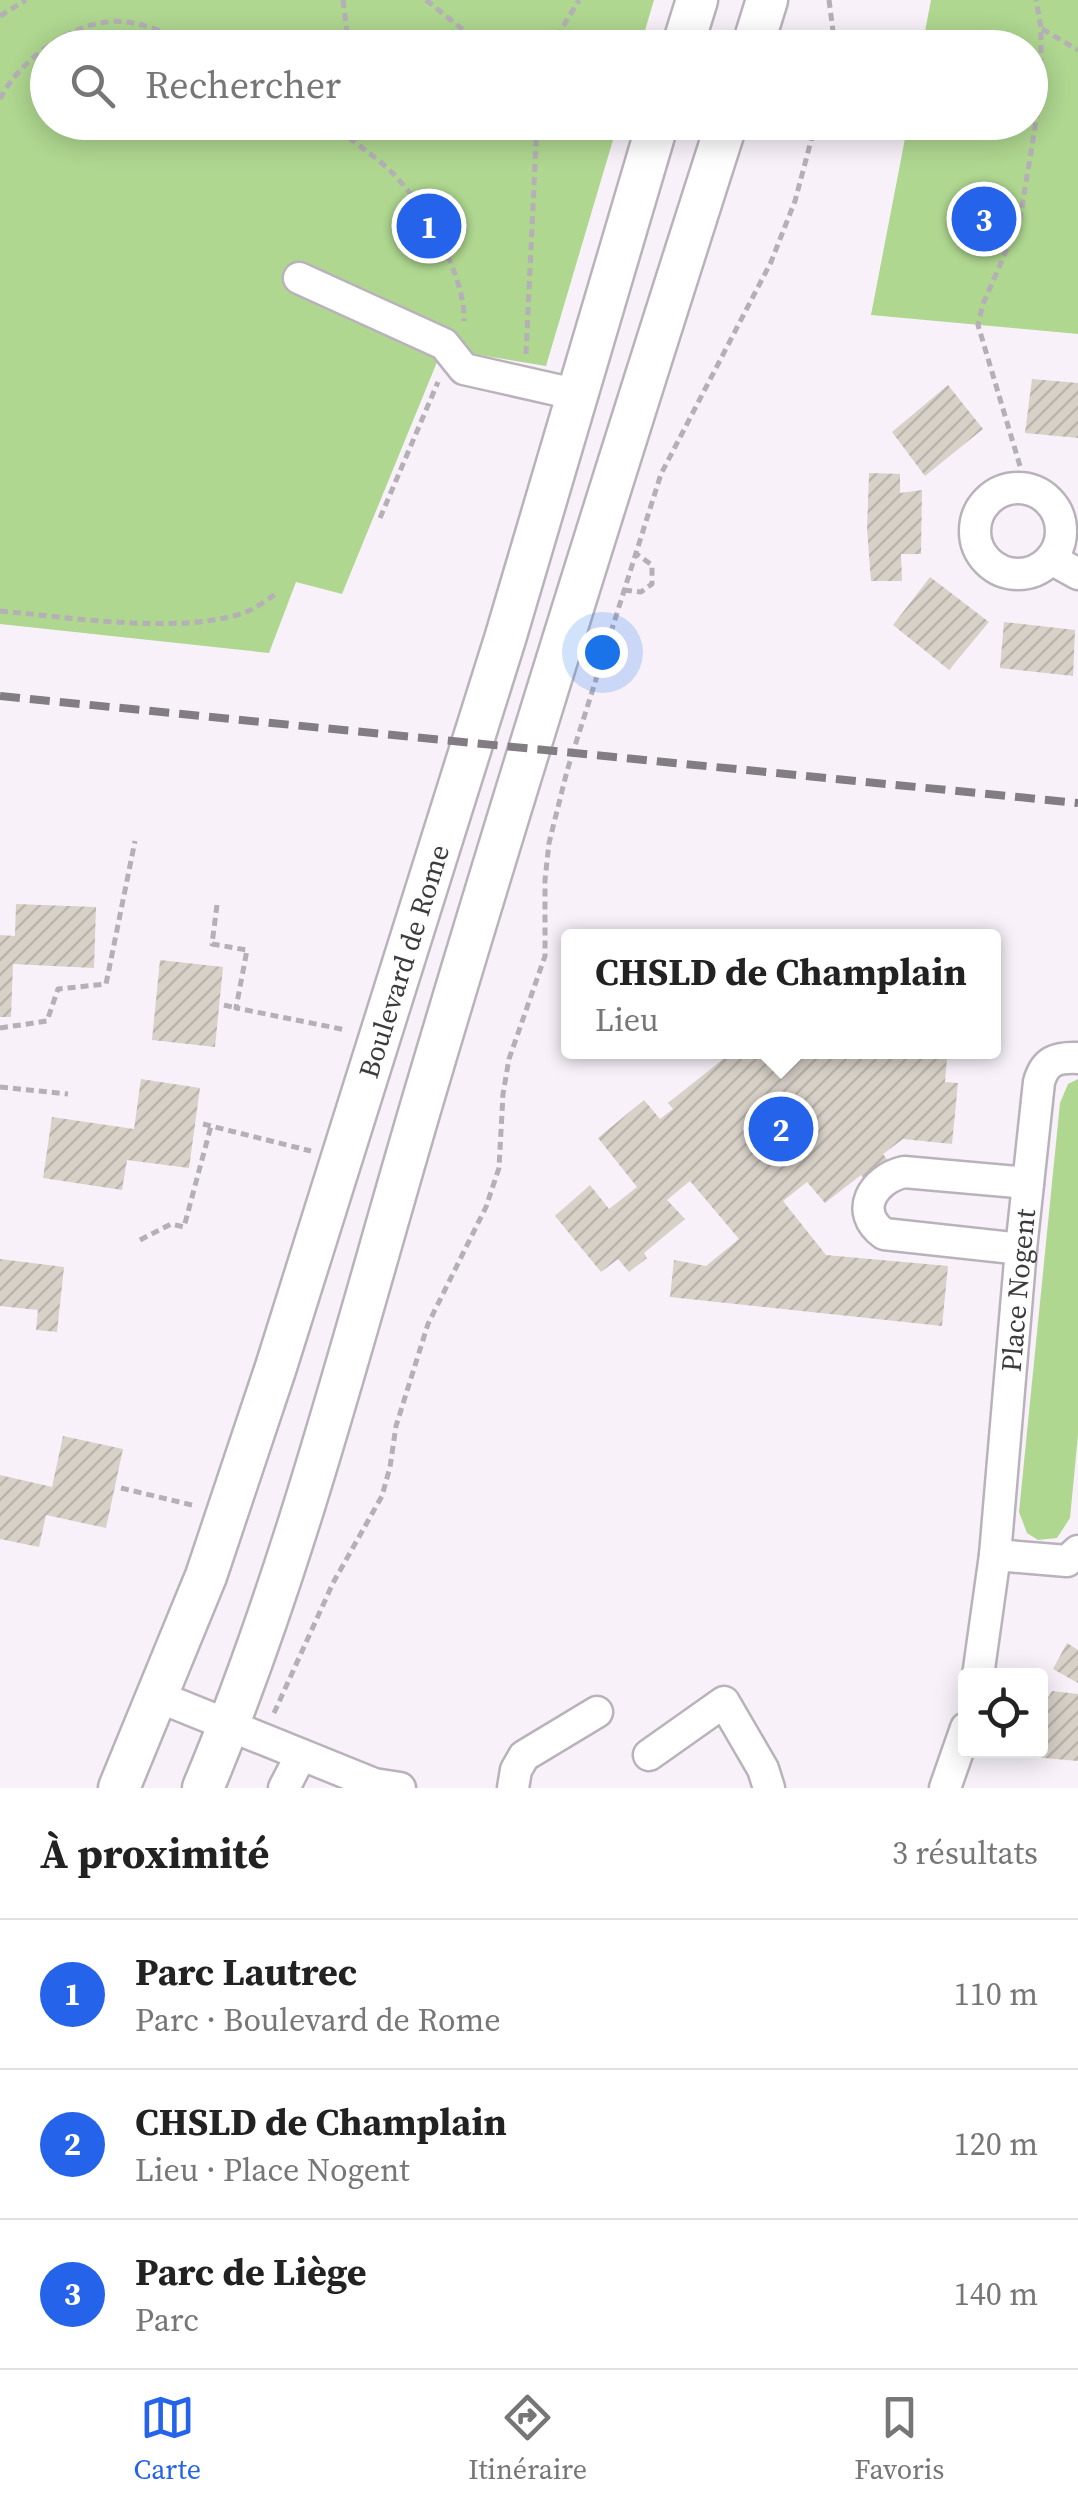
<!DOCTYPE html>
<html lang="fr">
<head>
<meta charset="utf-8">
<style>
  body { margin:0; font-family:"Source Serif 4",serif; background:#f2f2f2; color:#222 }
  .controls { position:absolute; right:30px; bottom:30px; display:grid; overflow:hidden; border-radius:10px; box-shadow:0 5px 25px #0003 }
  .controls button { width:90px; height:90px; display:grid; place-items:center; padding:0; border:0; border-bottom:2px solid #e0e0e0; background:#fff; color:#222; font:50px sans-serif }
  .you { position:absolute; left:602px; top:652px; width:35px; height:35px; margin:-25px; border:8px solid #fff; border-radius:50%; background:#1a73e8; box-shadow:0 0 0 15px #1a73e833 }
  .badge { display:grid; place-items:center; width:65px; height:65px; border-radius:50%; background:#2563eb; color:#fff; font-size:32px; font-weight:700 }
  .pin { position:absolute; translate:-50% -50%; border:5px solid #fff; box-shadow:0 2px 10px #0006 }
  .popup { position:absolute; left:561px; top:929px; width:440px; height:130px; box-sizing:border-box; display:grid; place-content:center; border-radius:10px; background:#fff; filter:drop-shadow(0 2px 8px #0005); font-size:32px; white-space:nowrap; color:#767676 }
  .popup b { font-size:38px; color:#222 }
  .popup::after { content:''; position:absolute; left:50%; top:100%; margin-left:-20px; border:20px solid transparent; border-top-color:#fff }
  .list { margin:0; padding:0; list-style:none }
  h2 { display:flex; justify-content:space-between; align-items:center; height:130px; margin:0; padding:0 40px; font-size:42px }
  h2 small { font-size:32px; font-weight:400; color:#767676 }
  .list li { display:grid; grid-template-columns:65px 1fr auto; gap:30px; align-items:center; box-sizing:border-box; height:150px; padding:0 40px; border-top:2px solid #e0e0e0 }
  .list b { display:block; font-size:38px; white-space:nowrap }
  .list p { margin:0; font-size:32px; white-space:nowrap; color:#767676 }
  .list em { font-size:32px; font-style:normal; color:#767676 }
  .icon { flex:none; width:55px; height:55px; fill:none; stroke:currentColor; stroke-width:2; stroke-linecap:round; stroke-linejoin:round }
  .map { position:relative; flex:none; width:1078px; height:1788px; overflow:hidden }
  .search { position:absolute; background:#fff; box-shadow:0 5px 25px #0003; left:30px; right:30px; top:30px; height:110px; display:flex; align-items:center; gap:25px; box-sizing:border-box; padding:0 35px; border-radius:55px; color:#767676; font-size:38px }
  .sheet { height:580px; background:#fff }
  nav { display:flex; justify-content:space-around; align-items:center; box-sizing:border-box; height:140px; border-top:2px solid #e0e0e0; background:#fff; font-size:28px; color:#767676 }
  nav a { display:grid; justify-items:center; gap:5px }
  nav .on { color:#2563eb }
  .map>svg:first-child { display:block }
</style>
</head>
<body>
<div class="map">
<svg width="1078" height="1788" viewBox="0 0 1078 1788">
  <defs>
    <pattern id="building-hatch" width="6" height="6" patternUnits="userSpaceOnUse" patternTransform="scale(2.5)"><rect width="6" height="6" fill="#d8d1c8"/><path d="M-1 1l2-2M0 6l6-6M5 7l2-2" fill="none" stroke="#bab4ad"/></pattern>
  </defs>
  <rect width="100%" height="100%" fill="#f8f1fa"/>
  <g fill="#afd790">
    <path d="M0 0H654L640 47 48 48V122L618 123 546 366 461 352 444 345 342 594 296 582 269 653 0 624Z"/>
    <path d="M931 0H1078V334L871 315 908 123 1030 122V48L922 47Z"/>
    <path d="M1078 1079V1435L1070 1518 1057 1538 1038 1540 1027 1533 1019 1512 1060 1103 1068 1084Z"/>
  </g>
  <g fill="url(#building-hatch)">
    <path d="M1032 379 1078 383V438L1025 433Z"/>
    <path d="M948 385 983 429 925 476 892 432Z"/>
    <path d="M869 473 900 474V493L922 490 921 554H901L902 581H871L867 529Z"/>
    <path d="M930 577 989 622 949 670 893 625Z"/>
    <path d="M1004 622 1075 630 1073 676 1000 668Z"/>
    <path d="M16 904 96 907 94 968 13 964 11 1017H0V935L15 936Z"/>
    <path d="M160 960 223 967 215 1047 152 1040Z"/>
    <path d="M732 1052 846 1055 860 1052 864 1056 869 1052H961L960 1059 947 1058 945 1082 958 1083 952 1144 903 1139 883 1154 889 1162 866 1181 861 1175 825 1203 807 1182 783 1201 826 1255 948 1266 942 1326 670 1297 674 1260 706 1266 739 1239 690 1181 667 1200 685 1219 644 1253 647 1258 629 1272 618 1259 601 1272 555 1216 590 1185 609 1209 637 1187 598 1138 644 1100 660 1119 673 1109 668 1103Z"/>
    <path d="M141 1079 200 1088 189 1168 127 1160 122 1190 43 1178 52 1117 134 1129Z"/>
    <path d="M0 1259 64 1267 57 1332 36 1330 38 1310 0 1306Z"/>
    <path d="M63 1436 123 1449 106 1528 46 1515 39 1547 0 1539V1475L52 1487Z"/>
    <path d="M1067 1643 1078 1650V1683L1053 1669Z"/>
    <path d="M1052 1691 1078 1694V1761L1032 1757 1033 1750H1040V1711Z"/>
  </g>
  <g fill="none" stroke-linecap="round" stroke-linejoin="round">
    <defs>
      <g id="minor">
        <path d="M299 278 444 344 464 369 579 395"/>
        <circle cx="1018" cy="531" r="43"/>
        <path d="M1051 559 1078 574"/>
        <path d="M1021 1249 884 1234C853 1212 873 1179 904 1172L1028 1183"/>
        <path d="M995 1555 1067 1561 1078 1551"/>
        <path id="s1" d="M978 1676 995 1555 1021 1249 1039 1082C1045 1061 1056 1057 1078 1058"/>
        <path d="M159 1697 374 1784 400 1788"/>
        <path d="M649 1755 724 1702 763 1769 769 1788"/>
        <path d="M284 1788 301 1755"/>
        <path d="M513 1788 516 1770 524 1756 597 1712"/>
        <path d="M945 1788 966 1728"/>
      </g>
      <g id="major">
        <path d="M682 48 697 0"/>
        <path d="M752 48 767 0"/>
        <path id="s2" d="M119 1788 206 1576 276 1367 505 639 658 122"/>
        <path d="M203 1788C298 1561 357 1321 427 1086 523 763 624 443 727 122"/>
      </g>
    </defs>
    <use href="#minor" stroke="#bab2bb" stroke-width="35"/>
    <use href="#major" stroke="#bab2bb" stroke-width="45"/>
    <g stroke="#b5afb6" stroke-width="5" stroke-dasharray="8 5" stroke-linecap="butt">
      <path d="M343 0 349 48"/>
      <path d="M426 0 486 48"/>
      <path d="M829 0 833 31 831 48"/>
      <path d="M0 16 26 0"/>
      <path d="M1042 29 1078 50"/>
      <path d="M550 48 579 0"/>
      <path d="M0 99C20 58 80 15 127 22 149 25 174 35 192 48"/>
      <path d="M328 122C346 136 366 150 384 165 420 196 466 274 464 321"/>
      <path d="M526 354 537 122"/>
      <path d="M1020 466 978 325 983 304 1020 219 1041 91V28L1036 0"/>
      <path d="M380 518 438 382"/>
      <path d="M624 590 641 592 652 584V565L635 553"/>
      <path d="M0 611C68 617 179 635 243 613 255 609 267 600 277 593"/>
      <path d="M217 905 212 944 247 950 236 1008 346 1030"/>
      <path d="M224 1005 236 1008"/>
      <path d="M0 1028 47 1021 58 989 106 984 135 841"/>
      <path d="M0 1087 68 1094"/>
      <path d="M203 1124 311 1151"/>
      <path d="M140 1240 171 1224 184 1227 211 1126"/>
      <path d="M121 1488 196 1506"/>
      <path d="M274 1713 333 1583 382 1496 390 1467 396 1426 428 1324 486 1207 499 1168 503 1094 509 1059 545 956V880L549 843 567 771 661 474 771 262 795 201 816 122"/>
    </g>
    <use href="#minor" stroke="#fff" stroke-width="30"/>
    <use href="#major" stroke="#fff" stroke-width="40"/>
    <path stroke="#817d82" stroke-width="8" stroke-dasharray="20 10" stroke-linecap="butt" d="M0 696 1078 803"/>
  </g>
  <g text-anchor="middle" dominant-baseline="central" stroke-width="10" stroke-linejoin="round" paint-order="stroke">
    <g font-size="28" fill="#3d3a3d" stroke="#fff">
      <text stroke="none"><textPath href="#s2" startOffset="875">Boulevard de Rome</textPath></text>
      <text stroke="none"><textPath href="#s1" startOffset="388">Place Nogent</textPath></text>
    </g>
  </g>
</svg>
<div class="controls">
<button><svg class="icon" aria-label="locate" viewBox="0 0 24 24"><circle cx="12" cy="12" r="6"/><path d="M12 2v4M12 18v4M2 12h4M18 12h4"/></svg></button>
</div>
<div class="you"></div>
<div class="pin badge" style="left:429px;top:226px">1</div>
<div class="pin badge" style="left:781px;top:1129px">2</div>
<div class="popup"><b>CHSLD de Champlain</b>Lieu</div>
<div class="pin badge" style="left:984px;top:219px">3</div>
<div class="search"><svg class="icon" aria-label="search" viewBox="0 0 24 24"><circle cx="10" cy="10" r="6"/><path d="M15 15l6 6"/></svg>Rechercher</div>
</div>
<section class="sheet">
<h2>À proximité<small>3 résultats</small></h2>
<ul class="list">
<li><span class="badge">1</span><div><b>Parc Lautrec</b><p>Parc · Boulevard de Rome</p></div><em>110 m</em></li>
<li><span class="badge">2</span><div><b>CHSLD de Champlain</b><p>Lieu · Place Nogent</p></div><em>120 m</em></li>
<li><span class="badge">3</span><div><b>Parc de Liège</b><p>Parc</p></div><em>140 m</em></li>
</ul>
</section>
<nav>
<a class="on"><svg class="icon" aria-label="map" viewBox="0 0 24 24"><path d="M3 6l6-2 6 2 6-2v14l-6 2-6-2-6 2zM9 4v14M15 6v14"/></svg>Carte</a>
<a><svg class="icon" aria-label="directions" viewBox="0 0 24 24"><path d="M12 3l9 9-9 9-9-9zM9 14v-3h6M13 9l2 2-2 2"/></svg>Itinéraire</a>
<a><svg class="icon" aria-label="saved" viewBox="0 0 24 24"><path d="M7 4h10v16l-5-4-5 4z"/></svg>Favoris</a>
</nav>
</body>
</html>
